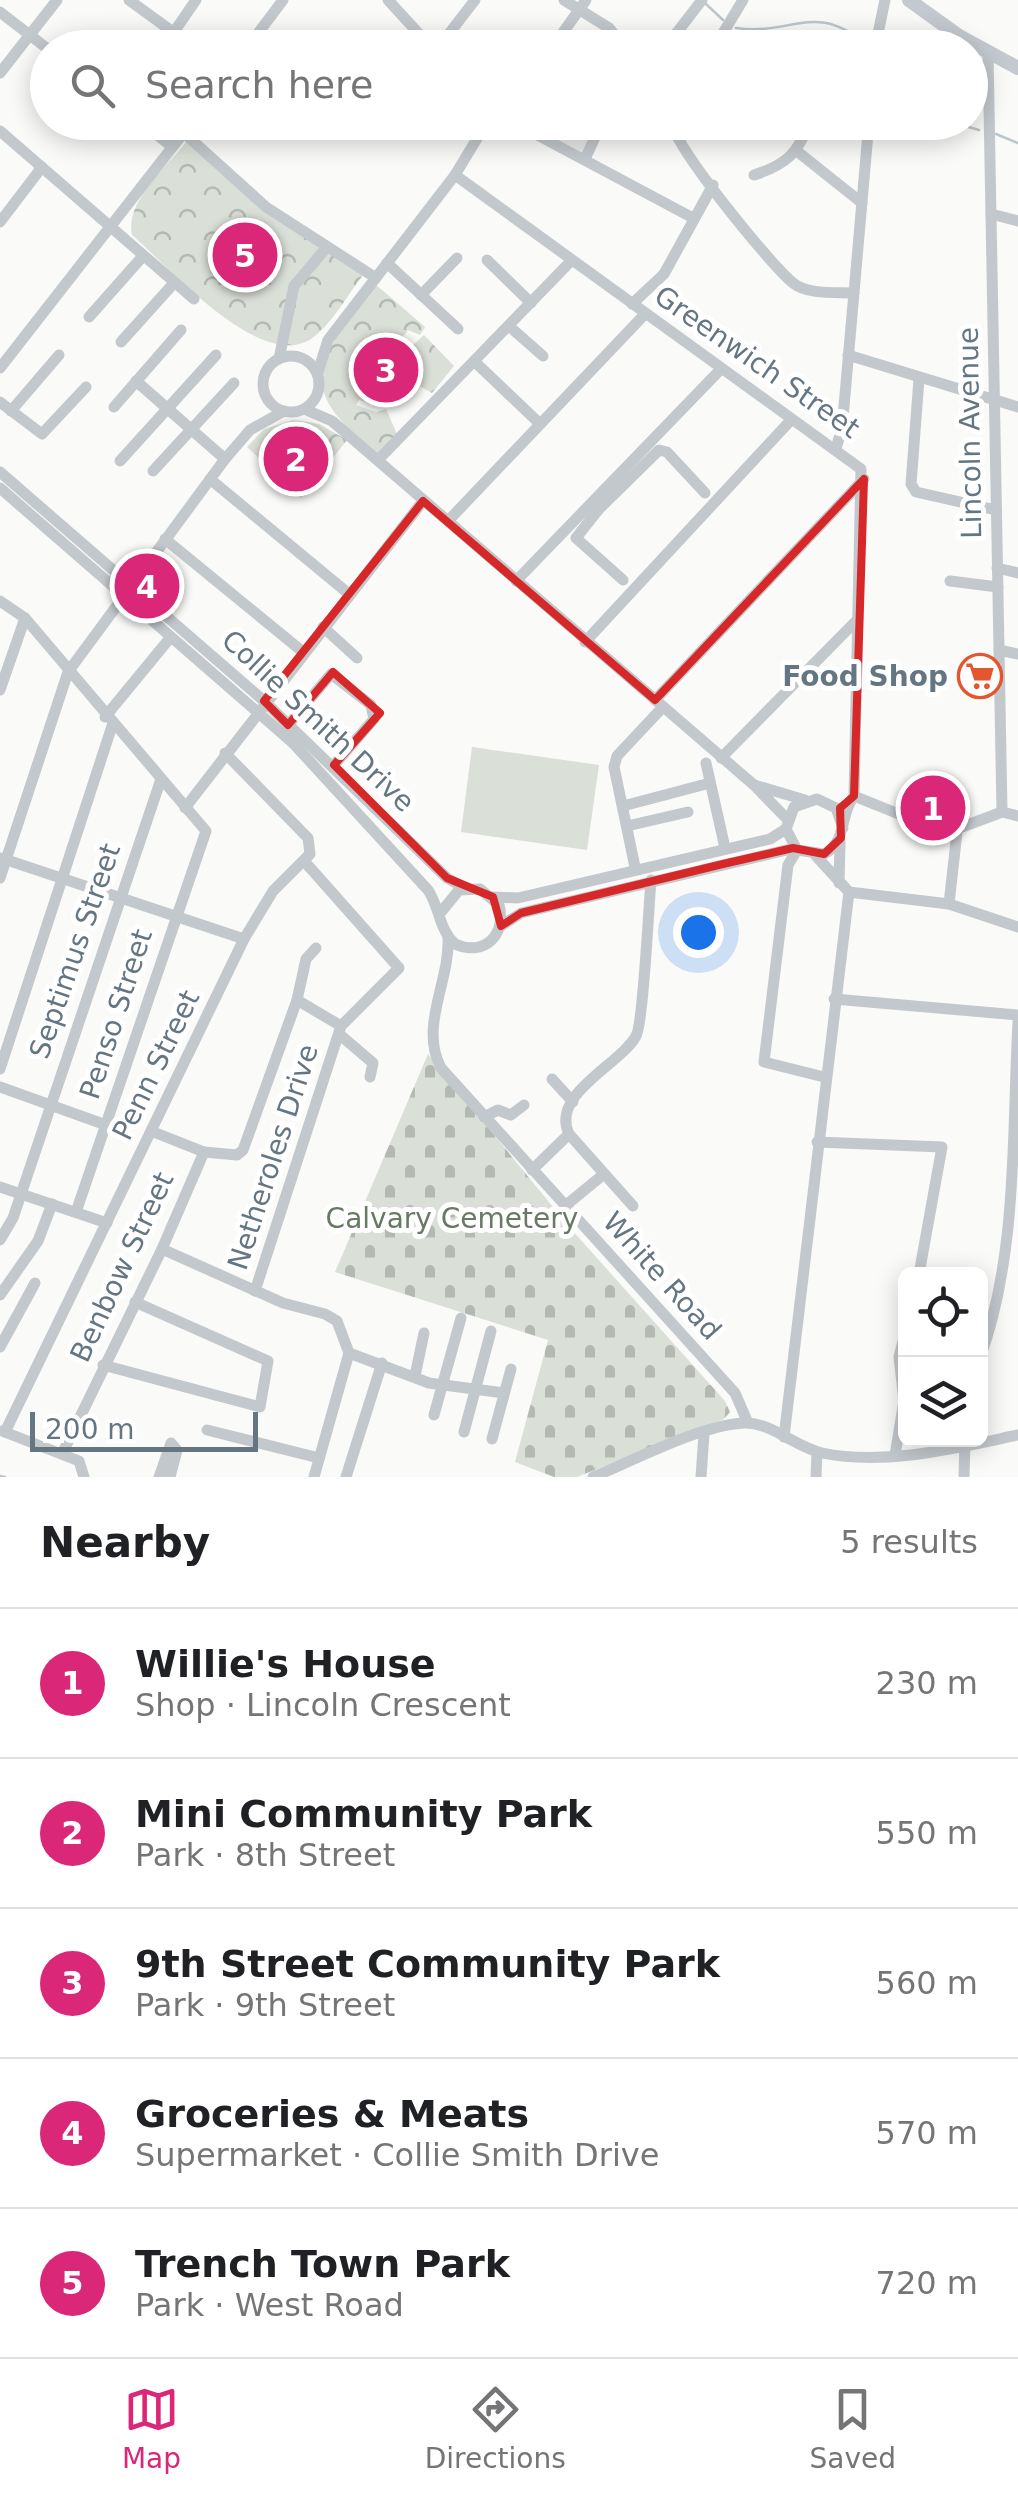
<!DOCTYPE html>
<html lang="en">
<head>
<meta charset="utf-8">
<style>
  body { margin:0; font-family:"DejaVu Sans",sans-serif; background:#f6f6f6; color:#202124 }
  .controls { position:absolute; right:30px; bottom:30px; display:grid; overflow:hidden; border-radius:15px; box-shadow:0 5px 25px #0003 }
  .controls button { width:90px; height:90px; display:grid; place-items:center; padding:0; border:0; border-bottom:2px solid #e0e0e0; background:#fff; color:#202124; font:50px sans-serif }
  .scale { position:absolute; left:30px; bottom:25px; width:228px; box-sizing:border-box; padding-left:10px; border:5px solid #657683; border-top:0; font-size:28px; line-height:35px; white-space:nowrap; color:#657683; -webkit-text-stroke:8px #fff; paint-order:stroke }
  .you { position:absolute; left:698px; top:932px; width:35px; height:35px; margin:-25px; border:8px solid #fff; border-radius:50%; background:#1a73e8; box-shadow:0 0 0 15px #1a73e833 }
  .badge { display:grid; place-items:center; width:65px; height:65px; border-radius:50%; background:#db2777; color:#fff; font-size:32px; font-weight:700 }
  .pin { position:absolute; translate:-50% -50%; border:5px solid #fff; box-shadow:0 2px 10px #0006 }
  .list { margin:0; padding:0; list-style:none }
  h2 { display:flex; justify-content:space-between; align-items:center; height:130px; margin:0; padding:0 40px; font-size:42px }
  h2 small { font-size:32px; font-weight:400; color:#757577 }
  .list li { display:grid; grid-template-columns:65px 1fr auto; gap:30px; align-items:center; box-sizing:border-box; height:150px; padding:0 40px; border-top:2px solid #e0e0e0 }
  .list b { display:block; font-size:38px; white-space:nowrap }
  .list p { margin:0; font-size:32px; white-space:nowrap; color:#757577 }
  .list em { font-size:32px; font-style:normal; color:#757577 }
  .icon { flex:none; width:55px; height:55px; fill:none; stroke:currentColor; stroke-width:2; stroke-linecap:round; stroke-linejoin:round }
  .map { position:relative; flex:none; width:1018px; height:1477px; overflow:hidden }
  .search { position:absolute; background:#fff; box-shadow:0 5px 25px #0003; left:30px; right:30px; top:30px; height:110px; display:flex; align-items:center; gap:25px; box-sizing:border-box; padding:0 35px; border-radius:55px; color:#757577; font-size:38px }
  .sheet { height:880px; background:#fff }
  nav { display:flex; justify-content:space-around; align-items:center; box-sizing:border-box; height:140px; border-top:2px solid #e0e0e0; background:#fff; font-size:28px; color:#757577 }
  nav a { display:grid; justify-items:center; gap:5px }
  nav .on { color:#db2777 }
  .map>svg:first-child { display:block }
</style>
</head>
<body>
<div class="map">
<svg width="1018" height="1477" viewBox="0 0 1018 1477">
  <defs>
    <pattern id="forest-crowns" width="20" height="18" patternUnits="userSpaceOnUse" patternTransform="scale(2.5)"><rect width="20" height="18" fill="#dadfd7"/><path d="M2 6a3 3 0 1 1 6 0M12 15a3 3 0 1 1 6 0" fill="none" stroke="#b4b9b4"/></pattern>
    <pattern id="cemetery-stones" width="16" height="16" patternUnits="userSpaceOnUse" patternTransform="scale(2.5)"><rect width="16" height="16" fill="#dadfd7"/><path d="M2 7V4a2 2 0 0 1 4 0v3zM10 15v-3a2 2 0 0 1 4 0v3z" fill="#b4b9b4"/></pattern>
  </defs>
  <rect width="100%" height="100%" fill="#fafaf8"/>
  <path fill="#e8e9e9" d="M547 123H587L597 130 582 157 541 134Z"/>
  <path fill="#dadfd7" d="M472 747 599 765 587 850 461 832Z"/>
  <g fill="url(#forest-crowns)">
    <path d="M186 142 363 275C348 294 334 321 315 336 265 378 168 266 132 235 125 201 166 168 186 142Z"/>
    <path d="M374 283 425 327 420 335 408 330 392 351 400 357 424 335 454 366 432 393 399 375 379 405 359 400 356 405 376 412 386 409 397 434 378 454C290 385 319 362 374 283Z"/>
    <path d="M294 420 319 424 347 440 301 498 247 447 264 429Z"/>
  </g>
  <path fill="url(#cemetery-stones)" d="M428 1054 571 1229 725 1401 730 1412 724 1419 577 1477H554L515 1462 548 1340 335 1272Z"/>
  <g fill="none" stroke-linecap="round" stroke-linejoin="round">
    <g stroke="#bbc7cb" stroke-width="2.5">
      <path d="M706 4 723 20"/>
      <path d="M736 28C795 36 814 0 867 45"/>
      <path d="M951 122 979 130"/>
      <path d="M996 134 1018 143"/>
      <path d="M0 1476 5 1477"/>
    </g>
    <g stroke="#c3c8cc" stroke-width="11">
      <path d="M129 0 195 48"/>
      <path d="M388 0 432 48"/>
      <path d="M564 0 609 28 613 33 611 48"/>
      <path d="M0 12 48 49"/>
      <path d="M174 32 196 0"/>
      <path d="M247 48 283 0"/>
      <path d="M438 48 475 0"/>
      <path d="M552 48 586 0"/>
      <path d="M665 48 702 0"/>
      <path d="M714 48 743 0"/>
      <path d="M875 48 885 0"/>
      <path d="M988 53 1002 812"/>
      <path d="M0 73 57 0"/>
      <path d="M141 122 171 146"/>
      <path d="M513 122 693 218"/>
      <path d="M671 122C678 151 769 263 793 283 808 295 836 292 854 293"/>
      <path d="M0 131 194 299"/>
      <path d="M184 133 266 207 376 278"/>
      <path d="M798 152 862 203"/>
      <path d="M585 159 602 122"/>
      <path d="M455 175 861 469 854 796"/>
      <path d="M754 175C786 165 798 153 810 122"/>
      <path d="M991 214 1018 221"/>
      <path d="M0 222 42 167"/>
      <path d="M487 260 531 303"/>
      <path d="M387 263 458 329"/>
      <path d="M421 295 457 258"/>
      <path d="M632 304 664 274 713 185"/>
      <path d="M89 317 143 256"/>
      <path d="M509 326 543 356"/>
      <path d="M121 342 174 283"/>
      <path d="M848 355 1018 407"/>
      <circle cx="291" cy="384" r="28"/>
      <path d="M279 359 294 286 327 247"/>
      <path d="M475 362 538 422"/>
      <path d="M0 368 192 122"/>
      <path d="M318 372 328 340 455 175 487 122"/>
      <path d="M919 379 911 484 916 492 996 510"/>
      <path d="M136 381 225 459"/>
      <path d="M0 402 42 434 86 387"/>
      <path d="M114 407 181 330"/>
      <path d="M304 409 332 421 754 785"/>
      <path d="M11 411 59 355"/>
      <path d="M836 448 842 429 869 122"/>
      <path d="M378 460 571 261"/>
      <path d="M120 461 216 355"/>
      <path d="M153 471 234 383"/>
      <path d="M0 472 264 701 447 878 465 888"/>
      <path d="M210 479 349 594"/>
      <path d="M0 488 293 743 428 890C440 908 439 930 455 944 484 957 507 935 499 905L480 889 459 890 442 911"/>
      <path d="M591 504 598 510 659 450 667 452 705 493"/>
      <path d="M598 510 576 538 623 580"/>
      <path d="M448 521 645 314"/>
      <path d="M165 539 303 652"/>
      <path d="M997 568 1018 573"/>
      <path d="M516 581 721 369"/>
      <path d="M950 581 998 587"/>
      <path d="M0 601 25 618 206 831 76 1212"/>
      <path d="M323 627 357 658"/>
      <path d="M585 642 791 420"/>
      <path d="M999 650 1018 654"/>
      <path d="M0 690 25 618"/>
      <path d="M655 700 864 479"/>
      <path d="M105 717 170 638"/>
      <path d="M288 725 331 674 371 705 374 719 334 765"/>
      <path d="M721 758 857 620"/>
      <path d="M706 763 725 848"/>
      <path d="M854 796 946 833 1002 812 1018 816"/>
      <path d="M623 806 710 783"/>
      <path d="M185 808 423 501"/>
      <path d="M787 819 754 785 805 800"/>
      <path d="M627 826 688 812"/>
      <path d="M843 828 836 808 817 799 794 807 786 829 797 850 824 854C848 841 839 815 854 796"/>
      <path d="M797 850 788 865 764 1062 824 1077"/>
      <path d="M816 856 849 892"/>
      <path d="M1 858 244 939"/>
      <path d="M635 867 614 767 617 756 662 708"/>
      <path d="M0 878 68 672 225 459 250 430 284 411"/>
      <path d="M839 883 840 842"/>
      <path d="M849 892 949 904 1018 927"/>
      <path d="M493 897 518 898 770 839 786 829"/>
      <path d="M949 904 957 832"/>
      <path d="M501 926 521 913 795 848"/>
      <path d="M448 938C450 982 419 1026 441 1068L735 1393 748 1423"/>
      <path d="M834 999 1018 1015"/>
      <path d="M297 1000 341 1026"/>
      <path d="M339 1034 373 1063 370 1077"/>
      <path d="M0 1069 112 726"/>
      <path d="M552 1079 573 1102"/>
      <path d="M0 1087 106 1125"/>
      <path d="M484 1117 498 1110 511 1115 524 1105"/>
      <path d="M817 1142 942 1147 919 1274"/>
      <path d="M204 1152 237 1155 243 1150 297 1000 306 959 316 948"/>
      <path d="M532 1170 569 1134"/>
      <path d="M0 1187 107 1223"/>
      <path d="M565 1206 604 1174"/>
      <path d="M633 1206 569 1134C550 1094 620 1065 636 1036 643 1025 649 903 651 880"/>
      <path d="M0 1240 13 1218 160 782"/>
      <path d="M162 1249 283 1303 325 1314 337 1321 349 1353"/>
      <path d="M255 1291 341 1026 399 968 305 862"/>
      <path d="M0 1295 38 1241 52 1204"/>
      <path d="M0 1347 35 1283"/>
      <path d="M980 1358C1018 1255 1012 1131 1018 1022"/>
      <path d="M103 1365 260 1407 268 1361 135 1302"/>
      <path d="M415 1376 424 1333"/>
      <path d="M434 1415 461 1318"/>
      <path d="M207 1430 319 1458"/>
      <path d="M2 1431 79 1461 84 1477"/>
      <path d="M5 1432 244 939 273 891 310 854 308 838 225 753"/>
      <path d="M464 1432 491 1331"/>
      <path d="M784 1437 849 892"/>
      <path d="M492 1439 511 1369"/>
      <path d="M62 1454 162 1249 204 1152 151 1131"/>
      <path d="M895 1455 904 1401 899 1357 906 1329"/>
      <path d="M159 1477 171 1443 177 1450 170 1477"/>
      <path d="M314 1477 349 1353 429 1383 504 1393"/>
      <path d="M346 1477 382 1363"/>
      <path d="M593 1477C635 1460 700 1425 744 1423 771 1422 795 1447 822 1453 885 1466 956 1448 1018 1435"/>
      <path d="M701 1477 704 1434"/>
      <path d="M816 1477 817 1452"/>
      <path d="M964 1477 965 1441"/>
    </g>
    <path stroke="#c3c9ce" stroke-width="14" d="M909 0 959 36 1018 68"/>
  </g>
  <path fill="none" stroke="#d62828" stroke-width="8" stroke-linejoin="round" d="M864 479 854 796 840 808 841 838 824 854 793 848 723 864 521 913 501 926 493 897 447 878 334 765 380 713 333 672 288 725 264 701 423 501 655 700Z"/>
  <defs>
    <symbol id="supermarket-ring" viewBox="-11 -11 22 22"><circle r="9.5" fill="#fff" stroke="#e4572e" stroke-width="1.5"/><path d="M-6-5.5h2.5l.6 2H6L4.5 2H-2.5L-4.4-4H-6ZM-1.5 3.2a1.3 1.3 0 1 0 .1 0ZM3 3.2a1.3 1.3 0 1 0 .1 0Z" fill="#e4572e"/></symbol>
  </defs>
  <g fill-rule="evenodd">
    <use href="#supermarket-ring" x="955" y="651" width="50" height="50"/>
  </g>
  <g text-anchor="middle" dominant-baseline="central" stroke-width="10" stroke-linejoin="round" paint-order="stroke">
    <g font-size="28" fill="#657683" stroke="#fff">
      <text transform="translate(757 362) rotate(35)">Greenwich Street</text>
      <text transform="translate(970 433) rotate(-91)">Lincoln Avenue</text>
      <text transform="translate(318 721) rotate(43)">Collie Smith Drive</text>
      <text transform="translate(75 951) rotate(-71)">Septimus Street</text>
      <text transform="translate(116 1014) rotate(-72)">Penso Street</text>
      <text transform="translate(156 1065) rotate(-64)">Penn Street</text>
      <text transform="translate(273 1157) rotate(-72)">Netheroles Drive</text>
      <text transform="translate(122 1267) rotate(-65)">Benbow Street</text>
      <text transform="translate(662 1276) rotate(48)">White Road</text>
    </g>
    <g font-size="28" font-weight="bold" fill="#657683" stroke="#fff" text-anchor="end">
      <text x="948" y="676">Food Shop</text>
    </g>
    <g font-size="28" fill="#687a64" stroke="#fff">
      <text x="452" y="1218">Calvary Cemetery</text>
    </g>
  </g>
</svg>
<div class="controls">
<button><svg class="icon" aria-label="locate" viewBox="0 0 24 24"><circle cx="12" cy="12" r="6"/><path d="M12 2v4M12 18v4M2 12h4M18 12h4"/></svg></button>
<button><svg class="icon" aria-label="layers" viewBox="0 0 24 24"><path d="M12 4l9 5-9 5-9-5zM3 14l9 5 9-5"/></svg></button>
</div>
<div class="scale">200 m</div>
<div class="you"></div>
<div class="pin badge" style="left:933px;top:808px">1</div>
<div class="pin badge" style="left:296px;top:459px">2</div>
<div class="pin badge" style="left:386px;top:370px">3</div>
<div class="pin badge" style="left:147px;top:586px">4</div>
<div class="pin badge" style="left:245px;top:255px">5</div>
<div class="search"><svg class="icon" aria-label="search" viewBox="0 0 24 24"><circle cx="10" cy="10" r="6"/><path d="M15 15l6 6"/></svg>Search here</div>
</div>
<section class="sheet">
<h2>Nearby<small>5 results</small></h2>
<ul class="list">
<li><span class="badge">1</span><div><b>Willie's House</b><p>Shop · Lincoln Crescent</p></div><em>230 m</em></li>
<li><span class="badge">2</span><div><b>Mini Community Park</b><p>Park · 8th Street</p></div><em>550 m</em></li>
<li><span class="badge">3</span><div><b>9th Street Community Park</b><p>Park · 9th Street</p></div><em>560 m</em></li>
<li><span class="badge">4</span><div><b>Groceries &amp; Meats</b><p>Supermarket · Collie Smith Drive</p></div><em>570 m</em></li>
<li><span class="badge">5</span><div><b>Trench Town Park</b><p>Park · West Road</p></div><em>720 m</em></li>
</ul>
</section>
<nav>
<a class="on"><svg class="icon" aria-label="map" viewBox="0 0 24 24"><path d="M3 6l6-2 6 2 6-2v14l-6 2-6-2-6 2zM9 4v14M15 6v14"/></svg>Map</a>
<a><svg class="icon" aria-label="directions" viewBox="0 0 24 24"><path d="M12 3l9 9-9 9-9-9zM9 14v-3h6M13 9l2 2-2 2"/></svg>Directions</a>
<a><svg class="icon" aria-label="saved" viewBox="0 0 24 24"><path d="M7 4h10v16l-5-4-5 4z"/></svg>Saved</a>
</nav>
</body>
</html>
